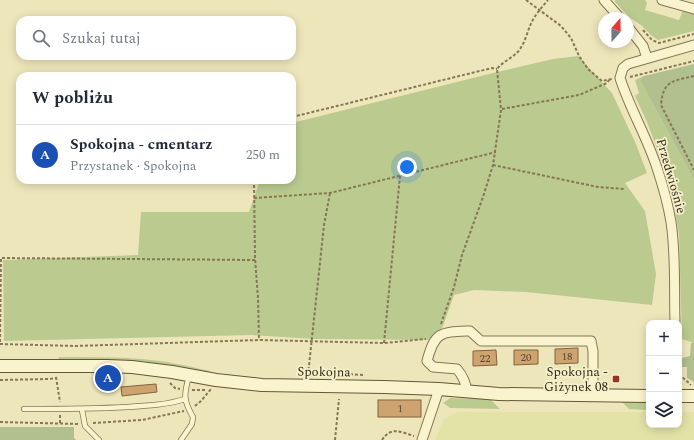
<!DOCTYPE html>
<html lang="pl">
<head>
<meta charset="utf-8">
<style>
  body { margin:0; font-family:Spectral,serif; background:#f2f2f3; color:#1f2937 }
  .controls { position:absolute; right:12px; bottom:12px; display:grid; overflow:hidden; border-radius:8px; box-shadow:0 2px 10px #0003 }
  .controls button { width:36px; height:36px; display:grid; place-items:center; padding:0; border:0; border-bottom:1px solid #e0e1e3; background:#fff; color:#1f2937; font:20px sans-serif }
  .compass { position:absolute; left:598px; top:12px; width:36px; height:36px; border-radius:50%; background:#fff; box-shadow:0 2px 10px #0003; rotate:20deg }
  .you { position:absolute; left:407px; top:167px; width:14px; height:14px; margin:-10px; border:3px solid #fff; border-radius:50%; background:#1a73e8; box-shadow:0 0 0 6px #1a73e833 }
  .badge { display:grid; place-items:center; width:26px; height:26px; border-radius:50%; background:#b45309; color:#fff; font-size:13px; font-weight:700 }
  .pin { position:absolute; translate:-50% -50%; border:2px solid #fff; box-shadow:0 1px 4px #0006 }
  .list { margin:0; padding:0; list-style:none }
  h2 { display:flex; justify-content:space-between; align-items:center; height:52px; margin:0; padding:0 16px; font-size:17px }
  h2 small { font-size:13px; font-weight:400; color:#747a83 }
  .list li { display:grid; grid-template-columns:26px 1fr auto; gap:12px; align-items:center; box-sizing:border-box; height:60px; padding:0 16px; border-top:1px solid #e0e1e3 }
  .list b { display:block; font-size:15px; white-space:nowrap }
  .list p { margin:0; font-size:13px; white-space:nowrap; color:#747a83 }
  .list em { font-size:13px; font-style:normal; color:#747a83 }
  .icon { flex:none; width:22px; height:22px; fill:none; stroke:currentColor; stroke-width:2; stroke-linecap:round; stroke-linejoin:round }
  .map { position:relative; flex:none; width:694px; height:440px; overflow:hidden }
  .search { position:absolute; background:#fff; box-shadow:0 2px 10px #0003; left:16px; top:16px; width:280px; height:44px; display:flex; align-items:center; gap:10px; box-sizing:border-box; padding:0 14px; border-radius:12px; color:#747a83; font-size:15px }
  .panel { position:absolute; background:#fff; box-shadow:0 2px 10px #0003; left:16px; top:72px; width:280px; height:112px; border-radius:12px }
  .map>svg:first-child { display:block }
</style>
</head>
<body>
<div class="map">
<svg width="694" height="440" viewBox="0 0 694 440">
  <rect width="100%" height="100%" fill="#eee6bb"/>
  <path fill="#e3e3a8" d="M457 412H649V425H679V412H694V440H435L443 420Z"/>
  <g fill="#bbcb8f">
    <path d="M615 0H645L647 3 645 10 679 20 683 10 694 12V31L658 40 652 36 641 25 629 17 615 2Z"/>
    <path d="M578 56 612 93 636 144 647 173 625 183 645 211 656 274 652 305 526 292 474 290 454 295 438 340 314 339 252 335 4 341 3 260 138 255 141 212H249L260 180H292V123L497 72 553 59Z"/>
    <path d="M644 76 641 78V82L694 180V343L682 339 679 235 671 186 647 122 635 96 639 93 635 80Z"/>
    <path d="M59 357C87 357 115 357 143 359 166 361 188 366 210 371V372L142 361 58 360Z"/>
    <path d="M450 398 490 399 500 409 450 408 443 403Z"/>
    <path d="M621 401H648L647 408 646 410 629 409Z"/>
  </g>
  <g fill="#b2bf8f">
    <path d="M694 64V180L641 82V78L644 76Z"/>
    <path d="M691 343H694V382L687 378V367H681L682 358 690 356Z"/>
    <path d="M0 427H74V438L76 440H0Z"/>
  </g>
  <g fill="#cda470" stroke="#84633b">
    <path d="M578 348V363L555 364V349Z"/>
    <path d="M496 350 497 365 473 366V351Z"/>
    <path d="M514 350H538V364L514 365Z"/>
    <path d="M156 384 157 392 122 396 121 387Z"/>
    <rect x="378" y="400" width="43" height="17"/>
  </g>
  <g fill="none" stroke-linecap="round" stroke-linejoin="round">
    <defs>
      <g id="lane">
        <path d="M24 409C59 409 92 409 127 407 146 406 166 405 185 399"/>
        <path d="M82 410 85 426 99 440"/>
        <path d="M181 440 192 424 193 417C183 400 184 394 189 376"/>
      </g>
      <g id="street">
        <path d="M604 0 620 18"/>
        <path d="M662 0 694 9"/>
        <path d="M628 27 643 46 647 58"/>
        <path d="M675 323C674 290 676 255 671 222 668 204 663 186 657 168 647 137 630 109 620 78L623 68 628 64 694 45"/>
        <path d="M467 392C466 383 463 376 457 369L433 367 427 361C435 331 441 332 470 331L481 341H591L593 351V395"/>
        <path d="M422 440 439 389"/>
      </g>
      <g id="secondary">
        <path d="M0 366H107L132 367 172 372 216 380 262 385 384 387 439 389 499 394 649 396"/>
        <path d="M679 396H694"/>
      </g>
    </defs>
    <use href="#lane" stroke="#857655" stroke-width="6"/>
    <use href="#street" stroke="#857655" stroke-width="11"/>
    <use href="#secondary" stroke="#665638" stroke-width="14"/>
    <g stroke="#857655" stroke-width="2" stroke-dasharray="3 2" stroke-linecap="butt">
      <path d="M526 0 561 26 571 38 579 56 588 69 602 81 612 79"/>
      <path d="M643 30 652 40 659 43 694 34"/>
      <path d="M694 76C673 81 663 80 661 105L694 170"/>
      <path d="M630 77 694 61"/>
      <path d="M502 109 579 95 607 83 609 80"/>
      <path d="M292 117 492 68 497 69"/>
      <path d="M493 165 598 187 624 189"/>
      <path d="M254 180 255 258 258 298 259 340"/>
      <path d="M254 198 330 193 496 152"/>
      <path d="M255 260 1 258 0 344 76 346 259 340 384 343 426 339"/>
      <path d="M441 324 454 287 462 255 483 197 493 165 501 110 497 69C504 60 514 58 520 49 525 42 527 33 530 26 534 16 541 8 548 0"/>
      <path d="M384 343 400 176"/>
      <path d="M345 374 365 375"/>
      <path d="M679 374 691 385"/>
      <path d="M308 375 324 225 330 193"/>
      <path d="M56 377 60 402"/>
      <path d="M0 380 49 379 57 378"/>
      <path d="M170 383 175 388 180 389"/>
      <path d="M192 390H206"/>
      <path d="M195 406 201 401 211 389"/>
      <path d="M0 422 79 424"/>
      <path d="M60 423V414"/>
      <path d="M93 423 142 420 184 411"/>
      <path d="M335 440 339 399"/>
      <path d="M382 440C391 426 401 432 414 436"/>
    </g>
    <use href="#lane" stroke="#f9f3ce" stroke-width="4.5"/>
    <use href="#street" stroke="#f9f3ce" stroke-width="9"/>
    <use href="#secondary" stroke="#f9f3ce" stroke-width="12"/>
  </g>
  <rect fill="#943424" stroke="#f5efca" stroke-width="1.5" x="612" y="375" width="8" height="8" rx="2"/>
  <g text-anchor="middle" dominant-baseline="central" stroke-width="3.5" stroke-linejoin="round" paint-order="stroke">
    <g font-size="11" fill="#5a4830">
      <text x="567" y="356">18</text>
      <text x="526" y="357">20</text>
      <text x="485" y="358">22</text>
      <text x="400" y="408">1</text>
    </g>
    <g font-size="13" fill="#342a1a" stroke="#f5efca">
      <text transform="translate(671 176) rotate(74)">Przedwiośnie</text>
      <text transform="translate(324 372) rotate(1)">Spokojna</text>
    </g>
    <g font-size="13" fill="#342a1a" stroke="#f5efca" text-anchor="end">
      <text x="608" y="372">Spokojna -<tspan x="608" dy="15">Giżynek 08</tspan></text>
    </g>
  </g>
</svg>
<div class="controls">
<button>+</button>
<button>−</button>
<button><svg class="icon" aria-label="layers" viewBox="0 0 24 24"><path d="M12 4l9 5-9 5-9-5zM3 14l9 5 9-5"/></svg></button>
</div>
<svg class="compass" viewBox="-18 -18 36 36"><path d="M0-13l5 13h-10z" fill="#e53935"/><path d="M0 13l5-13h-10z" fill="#747a83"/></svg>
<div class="you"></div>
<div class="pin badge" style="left:108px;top:378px;background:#1a4fb4">A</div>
<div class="search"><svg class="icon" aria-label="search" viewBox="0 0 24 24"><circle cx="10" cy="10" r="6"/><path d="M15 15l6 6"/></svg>Szukaj tutaj</div>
<section class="panel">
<h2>W pobliżu<small></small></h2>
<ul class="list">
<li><span class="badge" style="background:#1a4fb4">A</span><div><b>Spokojna - cmentarz</b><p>Przystanek · Spokojna</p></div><em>250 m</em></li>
</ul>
</section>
</div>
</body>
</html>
